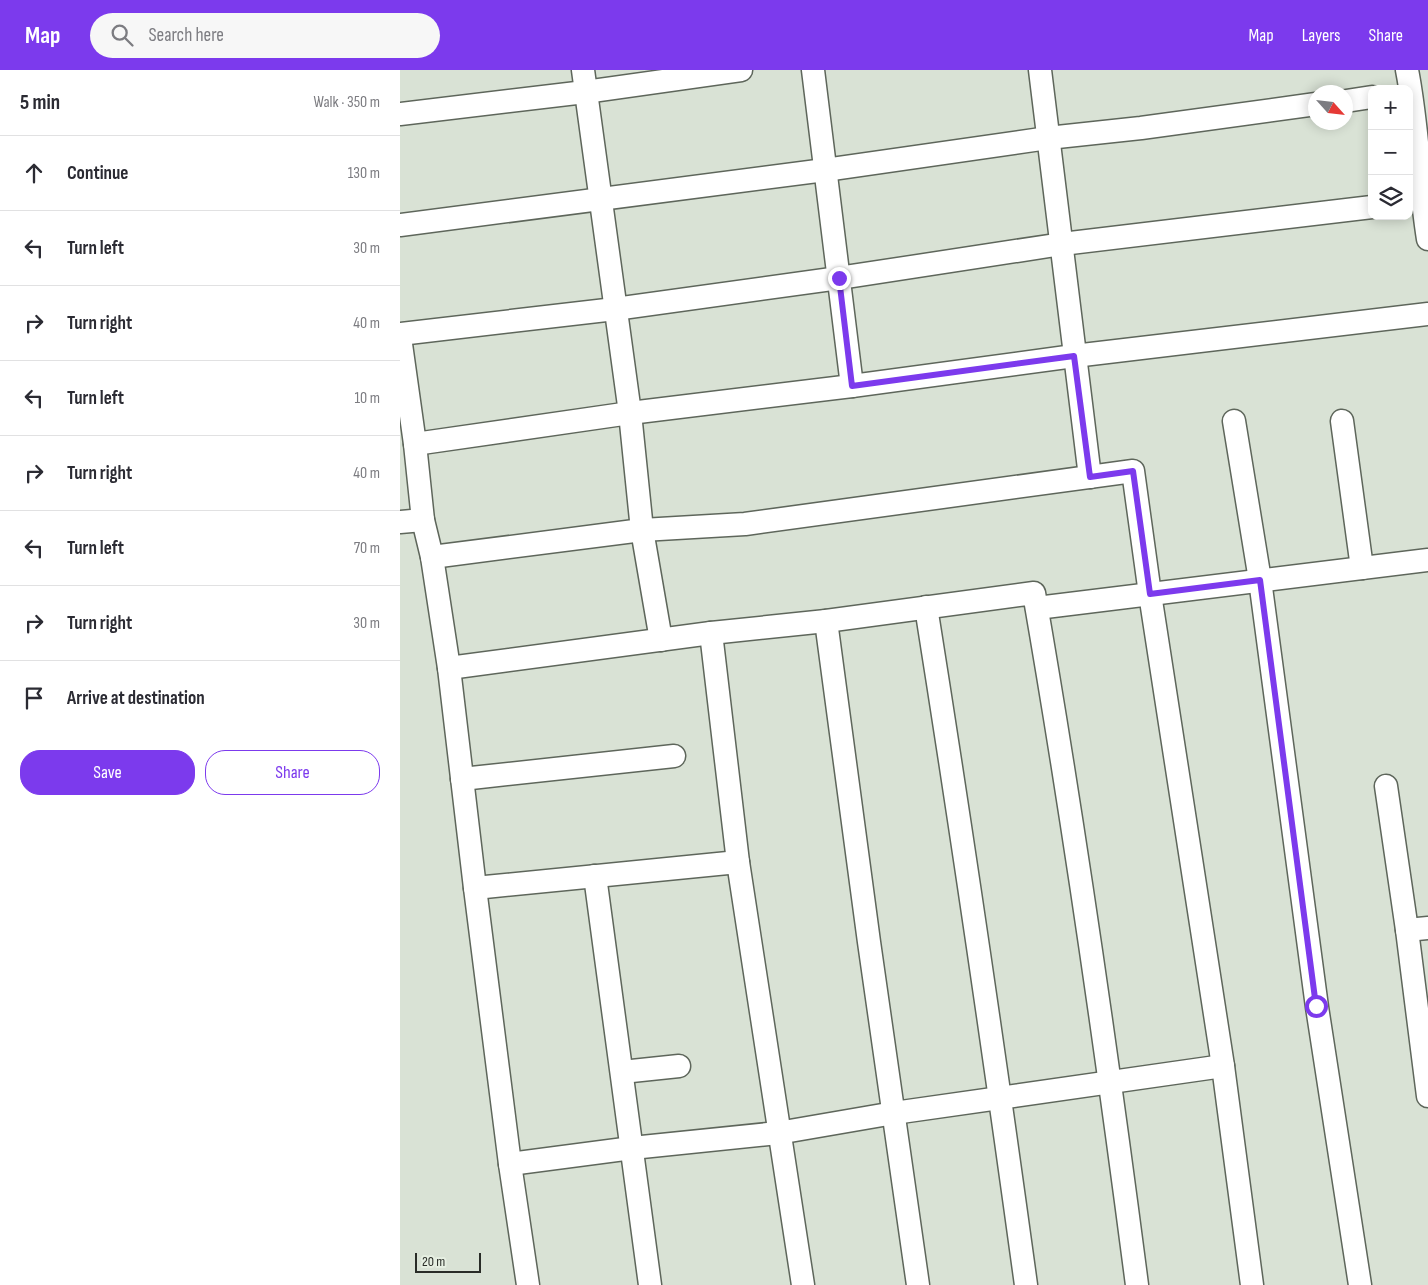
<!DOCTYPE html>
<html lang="en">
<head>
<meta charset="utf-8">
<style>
  body { margin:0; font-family:"Sofia Sans Condensed",sans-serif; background:#f7f7f7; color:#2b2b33 }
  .controls { position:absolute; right:15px; top:15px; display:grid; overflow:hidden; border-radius:10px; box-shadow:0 2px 12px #0003 }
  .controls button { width:45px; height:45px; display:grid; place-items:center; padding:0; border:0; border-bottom:1px solid #e1e1e2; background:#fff; color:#2b2b33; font:25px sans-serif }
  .compass { position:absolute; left:908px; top:15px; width:45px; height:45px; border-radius:50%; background:#fff; box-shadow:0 2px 12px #0003; rotate:117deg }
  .scale { position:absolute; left:15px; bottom:12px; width:66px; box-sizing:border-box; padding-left:5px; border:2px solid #292c27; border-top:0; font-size:14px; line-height:18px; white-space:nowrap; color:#292c27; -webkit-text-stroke:4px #e6efe2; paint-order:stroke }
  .stop { position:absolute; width:15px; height:15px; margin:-11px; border:4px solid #7c3aed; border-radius:50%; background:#fff }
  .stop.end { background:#7c3aed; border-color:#fff; box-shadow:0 1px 5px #0008 }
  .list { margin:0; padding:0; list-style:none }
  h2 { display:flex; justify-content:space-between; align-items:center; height:65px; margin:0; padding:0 20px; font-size:21px }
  h2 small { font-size:16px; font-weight:400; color:#7c7c81 }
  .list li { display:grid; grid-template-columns:32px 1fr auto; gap:15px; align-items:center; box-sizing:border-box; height:75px; padding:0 20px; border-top:1px solid #e1e1e2 }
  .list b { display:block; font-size:19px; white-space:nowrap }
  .list em { font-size:16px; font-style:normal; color:#7c7c81 }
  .actions { display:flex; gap:10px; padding:15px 20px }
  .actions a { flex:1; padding:11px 0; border:1px solid #7c3aed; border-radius:20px; text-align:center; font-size:18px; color:#7c3aed }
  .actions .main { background:#7c3aed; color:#fff }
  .icon { flex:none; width:28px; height:28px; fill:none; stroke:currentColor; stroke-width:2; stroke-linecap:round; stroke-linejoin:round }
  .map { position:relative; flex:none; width:1028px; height:1215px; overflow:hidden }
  header { display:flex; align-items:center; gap:30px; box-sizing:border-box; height:70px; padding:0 25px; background:#7c3aed; color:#fff }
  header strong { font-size:24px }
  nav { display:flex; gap:28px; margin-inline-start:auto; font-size:18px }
  .search { width:350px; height:45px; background:#f7f7f7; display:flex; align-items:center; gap:12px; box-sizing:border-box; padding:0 18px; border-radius:28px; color:#7c7c81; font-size:19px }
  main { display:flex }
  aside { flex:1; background:#fff }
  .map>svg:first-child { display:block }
</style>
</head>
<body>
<header>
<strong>Map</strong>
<div class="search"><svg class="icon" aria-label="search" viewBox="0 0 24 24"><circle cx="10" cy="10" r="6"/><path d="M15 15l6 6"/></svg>Search here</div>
<nav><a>Map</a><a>Layers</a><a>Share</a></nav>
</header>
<main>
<aside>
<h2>5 min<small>Walk · 350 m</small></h2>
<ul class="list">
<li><svg class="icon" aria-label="ahead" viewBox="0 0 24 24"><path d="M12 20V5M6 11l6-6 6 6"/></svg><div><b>Continue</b></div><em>130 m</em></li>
<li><svg class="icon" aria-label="left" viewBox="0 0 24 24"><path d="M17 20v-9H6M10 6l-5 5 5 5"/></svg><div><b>Turn left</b></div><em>30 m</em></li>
<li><svg class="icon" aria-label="right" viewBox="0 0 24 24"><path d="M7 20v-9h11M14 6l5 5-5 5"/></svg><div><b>Turn right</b></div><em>40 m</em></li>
<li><svg class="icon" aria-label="left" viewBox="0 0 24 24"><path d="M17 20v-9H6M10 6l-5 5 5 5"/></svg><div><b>Turn left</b></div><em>10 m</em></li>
<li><svg class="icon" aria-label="right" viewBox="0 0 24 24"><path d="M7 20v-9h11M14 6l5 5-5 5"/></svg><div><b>Turn right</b></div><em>40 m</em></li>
<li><svg class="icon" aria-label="left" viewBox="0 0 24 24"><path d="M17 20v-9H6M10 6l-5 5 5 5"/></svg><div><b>Turn left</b></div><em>70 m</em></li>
<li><svg class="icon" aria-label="right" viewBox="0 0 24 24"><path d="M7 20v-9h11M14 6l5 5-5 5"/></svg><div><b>Turn right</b></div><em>30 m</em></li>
<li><svg class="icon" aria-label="arrive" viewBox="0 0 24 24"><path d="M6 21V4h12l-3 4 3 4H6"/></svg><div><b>Arrive at destination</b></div></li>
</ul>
<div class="actions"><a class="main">Save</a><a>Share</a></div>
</aside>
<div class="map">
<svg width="1028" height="1215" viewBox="0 0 1028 1215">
  <rect width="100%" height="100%" fill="#d9e2d5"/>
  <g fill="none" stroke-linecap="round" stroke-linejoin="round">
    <defs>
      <g id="minor">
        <path d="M183 0 230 343 242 460 261 570"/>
        <path d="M413 0 452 316"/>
        <path d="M640 0 690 407"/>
        <path d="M1007 0C1018 56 1019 113 1028 169"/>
        <path d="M946 31 972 27"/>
        <path d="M0 44 185 22 341 0"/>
        <path d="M0 155 425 100 648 68 741 58 916 34"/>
        <path d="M0 264 215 239 439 208 662 174 972 137"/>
        <path d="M0 267 15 374 23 450 32 487 49 598 75 818 110 1094 128 1215"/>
        <path d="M834 351 860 510 917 937 960 1215"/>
        <path d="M942 351 962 498"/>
        <path d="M15 374 230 343 452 316 674 286 1028 244"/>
        <path d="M0 452 23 450"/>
        <path d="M32 487 242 460 345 454 733 401 750 524 823 996 852 1215"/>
        <path d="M526 537C562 763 595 989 626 1215"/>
        <path d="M637 538 1028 490"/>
        <path d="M426 551 469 872 518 1215"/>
        <path d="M311 563 338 792 403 1215"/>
        <path d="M49 598 311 563 426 551 634 523C674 753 707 984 737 1215"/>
        <path d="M62 709 274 686"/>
        <path d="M986 716 1007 860 1028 1026"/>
        <path d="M195 806 250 1215"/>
        <path d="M75 818 338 792"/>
        <path d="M1007 860 1028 858"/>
        <path d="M222 1002 279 996"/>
        <path d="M110 1094 232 1078 378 1063 494 1043 823 996"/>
      </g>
    </defs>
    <use href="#minor" stroke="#5e665b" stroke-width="25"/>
    <use href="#minor" stroke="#fff" stroke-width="22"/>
  </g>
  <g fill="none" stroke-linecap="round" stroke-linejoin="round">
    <path stroke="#7c3aed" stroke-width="6" d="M439 208 452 316 674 286 690 407 733 401 750 524 860 510 916 936"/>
  </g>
</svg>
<div class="controls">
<button>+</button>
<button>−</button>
<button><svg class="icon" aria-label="layers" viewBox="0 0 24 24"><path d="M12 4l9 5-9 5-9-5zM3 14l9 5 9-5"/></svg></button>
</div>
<svg class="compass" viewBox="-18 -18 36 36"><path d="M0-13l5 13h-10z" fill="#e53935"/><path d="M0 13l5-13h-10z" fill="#7c7c81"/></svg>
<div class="scale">20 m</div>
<div class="stop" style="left:916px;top:936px"></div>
<div class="stop end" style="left:439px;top:208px"></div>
</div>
</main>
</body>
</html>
